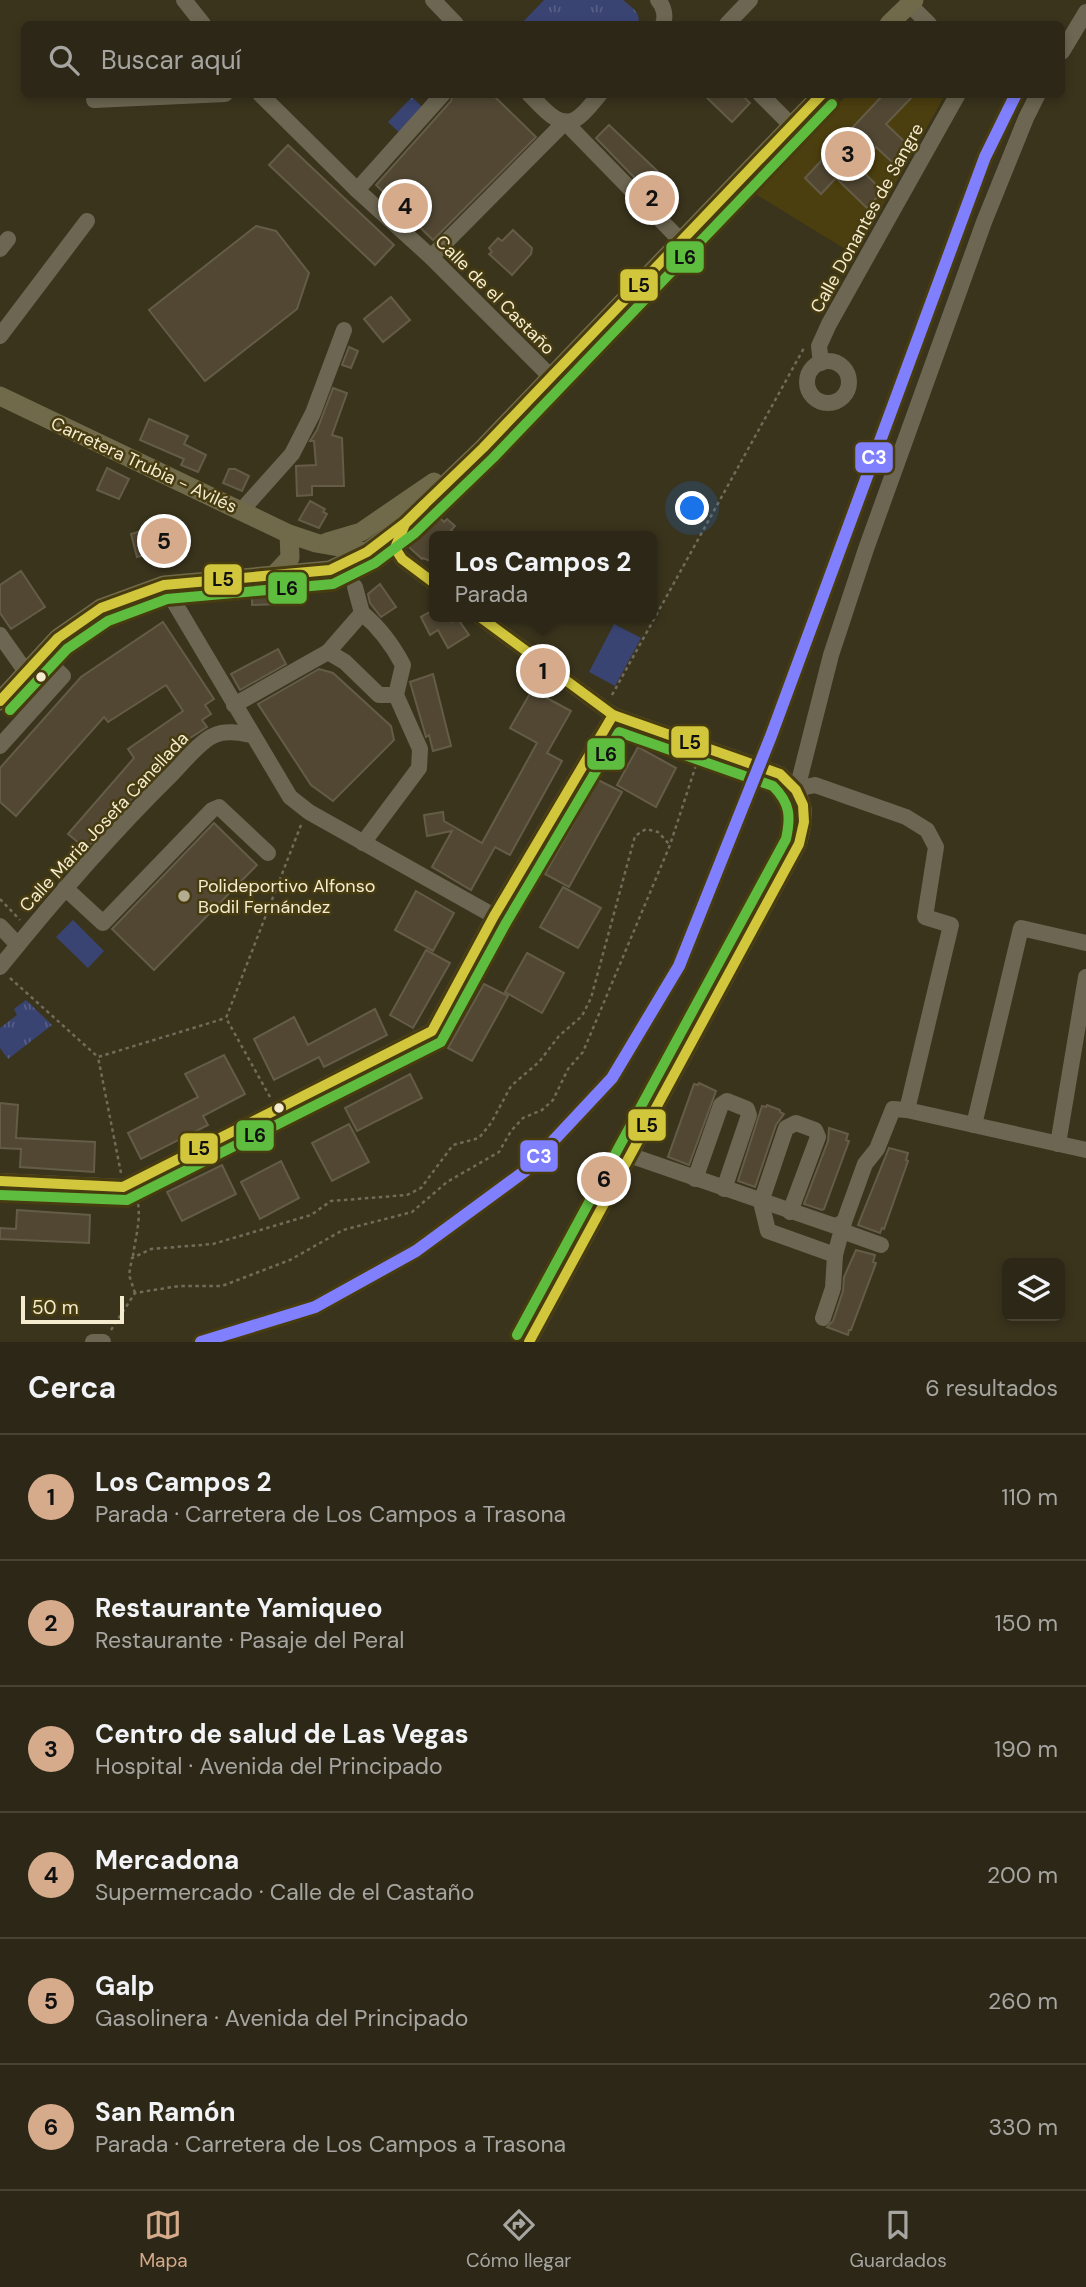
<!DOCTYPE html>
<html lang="es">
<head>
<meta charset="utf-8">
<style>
  body { margin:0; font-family:"DM Sans",sans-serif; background:#383323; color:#f1f3f6 }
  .controls { position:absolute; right:21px; bottom:21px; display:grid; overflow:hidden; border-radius:10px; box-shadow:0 4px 10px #0003 }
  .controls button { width:63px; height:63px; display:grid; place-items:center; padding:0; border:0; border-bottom:2px solid #484435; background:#2c2716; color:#f1f3f6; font:35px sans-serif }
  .scale { position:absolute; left:21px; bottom:18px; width:103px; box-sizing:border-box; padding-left:7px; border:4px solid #f5ecd0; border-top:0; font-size:19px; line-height:24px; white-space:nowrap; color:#f5ecd0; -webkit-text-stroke:5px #473b10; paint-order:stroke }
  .you { position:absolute; left:693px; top:509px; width:24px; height:24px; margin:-18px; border:5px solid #fff; border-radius:50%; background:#1a73e8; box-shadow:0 0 0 10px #1a73e833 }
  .badge { display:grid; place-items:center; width:46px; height:46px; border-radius:50%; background:#d6ab8b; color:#111; font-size:23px; font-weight:700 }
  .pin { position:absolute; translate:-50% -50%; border:4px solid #fff; box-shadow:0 2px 7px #0006 }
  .popup { position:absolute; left:429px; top:531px; width:228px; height:91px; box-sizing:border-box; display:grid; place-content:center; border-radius:10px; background:#2c2716; filter:drop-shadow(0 2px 5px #0005); font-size:23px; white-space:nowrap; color:#a6a5a1 }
  .popup b { font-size:26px; color:#f1f3f6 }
  .popup::after { content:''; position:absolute; left:50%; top:100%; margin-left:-14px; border:14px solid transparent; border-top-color:#2c2716 }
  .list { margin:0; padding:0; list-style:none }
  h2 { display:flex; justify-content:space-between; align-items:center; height:91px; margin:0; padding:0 28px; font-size:30px }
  h2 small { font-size:23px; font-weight:400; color:#a6a5a1 }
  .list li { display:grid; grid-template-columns:46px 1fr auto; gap:21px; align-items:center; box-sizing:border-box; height:126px; padding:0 28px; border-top:2px solid #484435 }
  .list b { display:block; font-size:26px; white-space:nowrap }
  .list p { margin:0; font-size:23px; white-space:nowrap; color:#a6a5a1 }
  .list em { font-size:23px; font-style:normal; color:#a6a5a1 }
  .icon { flex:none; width:38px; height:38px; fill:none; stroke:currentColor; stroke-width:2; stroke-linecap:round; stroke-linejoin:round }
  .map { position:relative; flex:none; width:1086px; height:1342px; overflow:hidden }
  .search { position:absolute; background:#2c2716; box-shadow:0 4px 10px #0003; left:21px; right:21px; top:21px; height:77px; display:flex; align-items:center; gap:18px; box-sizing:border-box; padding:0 24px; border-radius:10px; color:#a6a5a1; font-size:26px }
  .sheet { height:847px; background:#2c2716 }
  nav { display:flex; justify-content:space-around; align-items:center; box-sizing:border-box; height:98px; border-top:2px solid #484435; background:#2c2716; font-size:19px; color:#a6a5a1 }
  nav a { display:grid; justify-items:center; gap:4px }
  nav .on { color:#d6ab8b }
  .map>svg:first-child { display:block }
</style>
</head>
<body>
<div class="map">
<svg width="1086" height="1342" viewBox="0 0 1086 1342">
  <defs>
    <pattern id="grass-tufts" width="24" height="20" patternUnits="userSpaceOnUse" patternTransform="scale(1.75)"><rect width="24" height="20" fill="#3a4473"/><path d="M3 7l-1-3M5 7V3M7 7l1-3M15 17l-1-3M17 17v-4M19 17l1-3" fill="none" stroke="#575f86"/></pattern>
  </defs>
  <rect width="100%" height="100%" fill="#3a341d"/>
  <path fill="#4c3f0f" d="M847 95H945L855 255 752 192Z"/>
  <g fill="url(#grass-tufts)">
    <path d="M544 0H623C631 7 642 13 638 24H521Z"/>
    <path d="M412 97 424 109 401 134 388 122Z"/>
    <path d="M26 1000 52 1025 8 1059 0 1048V1028L17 1015 14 1009Z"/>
  </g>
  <g fill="#3a4473">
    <path d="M614 624 641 638 615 686 589 672Z"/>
    <path d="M73 920 104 951 88 968 56 937Z"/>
  </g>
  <g fill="#514733" stroke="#655c48" stroke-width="2">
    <path d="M453 94H492L536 137 433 240 376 185 451 101Z"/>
    <path d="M703 94H741L750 103 732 122Z"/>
    <path d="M884 94H915L886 124 908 145 892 162 876 147 857 166 883 191 867 208 836 178 821 194 805 178Z"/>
    <path d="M609 125 671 184 656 200 596 138Z"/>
    <path d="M288 145 394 245 375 265 269 165Z"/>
    <path d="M256 226 276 231 309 273 297 309 205 381 149 310Z"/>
    <path d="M513 230 532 248 531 254 512 275 489 254 492 252 489 248 498 238 502 241Z"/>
    <path d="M391 297 410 320 383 342 364 319Z"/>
    <path d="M349 347 358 351 351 368 342 365Z"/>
    <path d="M333 388 347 393 332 435 342 438 344 486H312V495L297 496 296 466 316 465 314 441H310L317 430Z"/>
    <path d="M149 419 188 436 184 444 206 455 198 472 181 465 184 459 140 440Z"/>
    <path d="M107 468 129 479 119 499 97 490Z"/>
    <path d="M229 469H235L249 476 242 491 223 483Z"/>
    <path d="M310 501 325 509 323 512 327 514 319 528 299 520Z"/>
    <path d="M439 517 444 522 447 519 455 526 451 530 458 536H435V563L423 558 422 559 409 547Z"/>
    <path d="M180 520 186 545 137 557 131 534Z"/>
    <path d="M21 571 45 607 11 629 0 613V585Z"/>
    <path d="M380 584 396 607 381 617 370 603 368 594Z"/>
    <path d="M277 590V604L252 605V592Z"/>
    <path d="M435 609V617H449L452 622 458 619 469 635 448 648 438 630 430 635 421 617Z"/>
    <path d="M163 622 214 699 205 705 211 714 202 720 207 727 152 763 158 770 86 849 68 834 134 758 128 749 183 711 166 685 108 722 104 717 16 816 0 802V768L81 677Z"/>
    <path d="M278 649 286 664 240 690 231 674Z"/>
    <path d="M319 669 333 673 391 726 394 740 333 801 311 785 258 704Z"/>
    <path d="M433 674 451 746 433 751 429 735 426 737 410 682Z"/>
    <path d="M532 690 571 711 547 753 562 761 510 855 495 847 471 890 432 867 452 831 427 836 424 815 443 812 444 821 482 843 537 743 510 728Z"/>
    <path d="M638 747 676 768 656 807 617 785Z"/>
    <path d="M598 780 622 792 569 887 545 874Z"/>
    <path d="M214 823 257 865 154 970 112 929Z"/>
    <path d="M563 887 601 908 578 948 540 927Z"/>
    <path d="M416 891 454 913 433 951 395 930Z"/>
    <path d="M426 950 450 963 413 1028 390 1015Z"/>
    <path d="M527 953 564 973 542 1013 505 992Z"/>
    <path d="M484 984 508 996 472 1061 448 1048Z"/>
    <path d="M375 1009 387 1035 324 1067 319 1057 274 1080 254 1039 294 1017 308 1045Z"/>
    <path d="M224 1055 245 1094 203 1116 208 1125 141 1159 128 1133 198 1097 185 1074Z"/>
    <path d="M410 1074 422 1098 357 1131 345 1108Z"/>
    <path d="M699 1083 716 1091 689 1165 668 1157 694 1084 698 1085Z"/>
    <path d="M0 1103 18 1105 16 1138 95 1142 94 1172 20 1167 21 1149 0 1148Z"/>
    <path d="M767 1105 780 1110V1112L784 1114 776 1125 755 1187 738 1181 762 1106 766 1107Z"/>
    <path d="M349 1124 369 1162 332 1181 312 1143Z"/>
    <path d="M829 1128 848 1134 846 1140 849 1141 824 1209 822 1210 804 1204 828 1141Z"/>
    <path d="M889 1148 908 1153 906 1160 908 1161 884 1229 882 1228 880 1233 858 1225Z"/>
    <path d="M281 1161 299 1198 260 1219 241 1182Z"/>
    <path d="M222 1165 236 1194 182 1221 167 1192Z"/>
    <path d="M17 1210 90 1215 89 1243 0 1239V1228L16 1229Z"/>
    <path d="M856 1250 875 1255 873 1262 876 1263 851 1330H849L848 1335 827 1327 833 1321 843 1291 844 1277Z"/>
  </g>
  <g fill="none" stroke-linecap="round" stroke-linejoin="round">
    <g stroke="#716c5a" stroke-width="2.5" stroke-dasharray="3.5 3.5" stroke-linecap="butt">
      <path d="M612 695 804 348"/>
      <path d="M0 899 20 920"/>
      <path d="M10 978 98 1057"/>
      <path d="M270 1097 226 1018 301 825"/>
      <path d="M121 1173 98 1057 226 1018"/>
      <path d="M133 1256C135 1239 143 1213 136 1197"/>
      <path d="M135 1293 129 1275 132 1258 151 1249 213 1244 311 1215 331 1201 407 1195 421 1188 453 1145 479 1138 491 1123 511 1086 539 1062 559 1036 582 1016 591 998 635 836 646 829 658 832 670 845"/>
      <path d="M111 1330 135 1293 179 1286H222L290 1260 343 1230 412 1212 447 1182 499 1152 511 1131 523 1118 542 1110 553 1100 568 1069 583 1052 670 845 698 759"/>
    </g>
    <g stroke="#6c6652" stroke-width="16">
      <path d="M184 0 203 24"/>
      <path d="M433 0 456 24"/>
      <path d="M658 0C664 6 666 17 663 24"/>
      <path d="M910 5 929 24"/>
      <path d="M727 24 750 0"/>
      <path d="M1062 52 1086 12"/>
      <path d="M260 94 357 190 431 257 551 377"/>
      <path d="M529 94C541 105 558 130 576 119 585 114 593 102 600 94"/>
      <path d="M760 94 792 126"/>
      <path d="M1038 94 1026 118 984 222 866 549 831 655 797 789 815 785 906 817 927 830 936 847 925 917 951 925 907 1110 974 1125 1021 928 1086 943"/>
      <path d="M94 100 225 94"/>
      <path d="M357 190 443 94"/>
      <path d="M0 249 8 239"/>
      <path d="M431 257 565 122 681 241"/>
      <path d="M0 336 87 221"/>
      <circle cx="828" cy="382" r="21"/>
      <path d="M821 363 819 346 829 324 958 94"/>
      <path d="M241 511 292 454 313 413 344 330"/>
      <path d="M404 525 395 548 402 559 434 583"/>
      <path d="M164 585 290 797 309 812 494 916"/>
      <path d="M355 587 362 613"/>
      <path d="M480 617 613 715 780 774C807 798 808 810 799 844L529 1342"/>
      <path d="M0 635 26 672"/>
      <path d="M328 652 362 613C380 628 392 644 403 665L396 695 420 749 419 768 363 843"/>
      <path d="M234 705 328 652 345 662 379 695H396"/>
      <path d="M0 746 63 676 41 655"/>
      <path d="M65 888 103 923 212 810 219 807 268 853"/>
      <path d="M0 926 18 945"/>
      <path d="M0 967C54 900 110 835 171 775 182 764 201 740 215 735 226 730 240 733 252 735"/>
      <path d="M974 1125 1086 1150"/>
      <path d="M1058 1144 1086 977"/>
      <path d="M629 1155 835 1226 844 1222 865 1164 877 1149 893 1109 907 1110"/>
      <path d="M695 1179 721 1105 727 1101 747 1109 749 1115 724 1189"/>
      <path d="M0 1181 123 1187 130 1184 432 1031 494 916 613 715"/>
      <path d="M790 1212 818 1137 815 1130 796 1123 786 1128 761 1202 768 1231 835 1255 844 1222"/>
      <path d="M842 1231 881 1245"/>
      <path d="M823 1318 833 1288 835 1255"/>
      <path d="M93 1342H103"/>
    </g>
    <g stroke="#716a4a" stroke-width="19">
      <path d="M889 24 914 0"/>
      <path d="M0 396 289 534 316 543 367 552"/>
      <path d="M327 542 361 532 434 482"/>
      <path d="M273 576 290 558 289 534"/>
      <path d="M0 701 58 638 101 608 164 585 330 570 367 552 405 523 483 448 822 94"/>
    </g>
    <defs>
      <g id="bus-1">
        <path d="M424 505 405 524 395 548 402 559 434 583"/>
        <path d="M480 617 613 715 780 774 796 790 803 805 804 822 799 844 529 1342"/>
        <path d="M0 701 58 638 101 608 164 585 330 570 367 552 405 523 483 448 822 94"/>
        <path d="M0 1181 123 1187 432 1031 494 916 613 715"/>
      </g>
      <g id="bus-2">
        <path d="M10 710 67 649 108 621 167 599 333 584 375 563 415 533 493 458 832 104"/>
        <path d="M0 1195 127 1200 441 1042 506 923 619 732 773 786C790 803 791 816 786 839L517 1335"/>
      </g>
    </defs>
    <use href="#bus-1" stroke="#473b10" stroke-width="16"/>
    <use href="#bus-2" stroke="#473b10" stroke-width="16"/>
    <use href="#bus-1" stroke="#d1c63c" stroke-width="10"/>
    <use href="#bus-2" stroke="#5ebc3f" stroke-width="10"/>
    <defs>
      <path id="rail-1" d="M201 1342 315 1307 416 1251 525 1171 612 1078 679 966 771 736 985 157 1016 94"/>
    </defs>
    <use href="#rail-1" stroke="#473b10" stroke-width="18"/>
    <use href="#rail-1" stroke="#8080ff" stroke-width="12"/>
  </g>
  <g fill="#f5ecd0" stroke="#473b10" stroke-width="2.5">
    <circle cx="41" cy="677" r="6"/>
    <circle cx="279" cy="1108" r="6"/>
  </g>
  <circle fill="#b4ac91" stroke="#473b10" stroke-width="2.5" cx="184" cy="896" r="7"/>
  <g text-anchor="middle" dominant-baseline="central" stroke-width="5" stroke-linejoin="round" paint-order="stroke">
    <g font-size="18" fill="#f5ecd0" stroke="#473b10">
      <text transform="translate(867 218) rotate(-61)">Calle Donantes de Sangre</text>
      <text transform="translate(495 295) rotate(45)">Calle de el Castaño</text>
      <text transform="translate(144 465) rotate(25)">Carretera Trubia - Avilés</text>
      <text transform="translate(104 822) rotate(-47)">Calle Maria Josefa Canellada</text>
    </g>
    <g font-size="18" fill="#f5ecd0" stroke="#473b10" text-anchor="start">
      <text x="198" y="886">Polideportivo Alfonso<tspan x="198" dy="21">Bodil Fernández</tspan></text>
    </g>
  </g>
  <g stroke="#473b10" stroke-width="2.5">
    <rect x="665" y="240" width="40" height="34" rx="7" fill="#5ebc3f"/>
    <rect x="619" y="268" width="40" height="34" rx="7" fill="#d1c63c"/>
    <rect x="854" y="441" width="40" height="33" rx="7" fill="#8080ff"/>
    <rect x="203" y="563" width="40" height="33" rx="7" fill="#d1c63c"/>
    <rect x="267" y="571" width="41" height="34" rx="7" fill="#5ebc3f"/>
    <rect x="670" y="725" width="40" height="34" rx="7" fill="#d1c63c"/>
    <rect x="586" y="737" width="40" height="34" rx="7" fill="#5ebc3f"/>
    <rect x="627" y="1108" width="40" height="34" rx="7" fill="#d1c63c"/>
    <rect x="235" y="1119" width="40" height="33" rx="7" fill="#5ebc3f"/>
    <rect x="179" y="1132" width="40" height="33" rx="7" fill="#d1c63c"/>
    <rect x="519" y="1139" width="40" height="34" rx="7" fill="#8080ff"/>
  </g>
  <g font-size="19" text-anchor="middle" font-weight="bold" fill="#fff">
    <text x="874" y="464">C3</text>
    <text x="539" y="1163">C3</text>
  </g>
  <g font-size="19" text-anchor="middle" font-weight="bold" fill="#111">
    <text x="685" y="264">L6</text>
    <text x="639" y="292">L5</text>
    <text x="223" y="586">L5</text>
    <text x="287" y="595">L6</text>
    <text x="690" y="749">L5</text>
    <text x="606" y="761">L6</text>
    <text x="647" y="1132">L5</text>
    <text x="255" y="1142">L6</text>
    <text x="199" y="1155">L5</text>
  </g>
</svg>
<div class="controls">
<button><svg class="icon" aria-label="layers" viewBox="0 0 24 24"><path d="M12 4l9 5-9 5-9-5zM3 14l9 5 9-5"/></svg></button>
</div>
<div class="scale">50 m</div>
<div class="you"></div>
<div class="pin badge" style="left:543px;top:671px">1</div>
<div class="popup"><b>Los Campos 2</b>Parada</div>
<div class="pin badge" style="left:652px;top:198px">2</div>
<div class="pin badge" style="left:848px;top:154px">3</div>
<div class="pin badge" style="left:405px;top:206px">4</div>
<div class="pin badge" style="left:164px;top:541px">5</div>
<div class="pin badge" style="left:604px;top:1179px">6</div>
<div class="search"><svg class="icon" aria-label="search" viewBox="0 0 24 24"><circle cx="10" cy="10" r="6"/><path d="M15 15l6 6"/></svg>Buscar aquí</div>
</div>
<section class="sheet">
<h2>Cerca<small>6 resultados</small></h2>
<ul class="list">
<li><span class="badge">1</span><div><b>Los Campos 2</b><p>Parada · Carretera de Los Campos a Trasona</p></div><em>110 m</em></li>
<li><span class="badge">2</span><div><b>Restaurante Yamiqueo</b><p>Restaurante · Pasaje del Peral</p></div><em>150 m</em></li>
<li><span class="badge">3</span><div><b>Centro de salud de Las Vegas</b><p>Hospital · Avenida del Principado</p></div><em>190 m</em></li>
<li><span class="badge">4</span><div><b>Mercadona</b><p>Supermercado · Calle de el Castaño</p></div><em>200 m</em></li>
<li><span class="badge">5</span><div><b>Galp</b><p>Gasolinera · Avenida del Principado</p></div><em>260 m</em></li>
<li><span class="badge">6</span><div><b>San Ramón</b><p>Parada · Carretera de Los Campos a Trasona</p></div><em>330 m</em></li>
</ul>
</section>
<nav>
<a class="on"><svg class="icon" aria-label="map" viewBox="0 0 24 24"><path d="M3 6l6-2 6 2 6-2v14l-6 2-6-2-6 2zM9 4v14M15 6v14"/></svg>Mapa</a>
<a><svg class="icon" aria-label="directions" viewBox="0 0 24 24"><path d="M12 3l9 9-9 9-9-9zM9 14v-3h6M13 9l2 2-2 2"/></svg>Cómo llegar</a>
<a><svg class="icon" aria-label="saved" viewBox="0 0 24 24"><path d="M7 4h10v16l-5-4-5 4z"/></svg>Guardados</a>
</nav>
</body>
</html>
